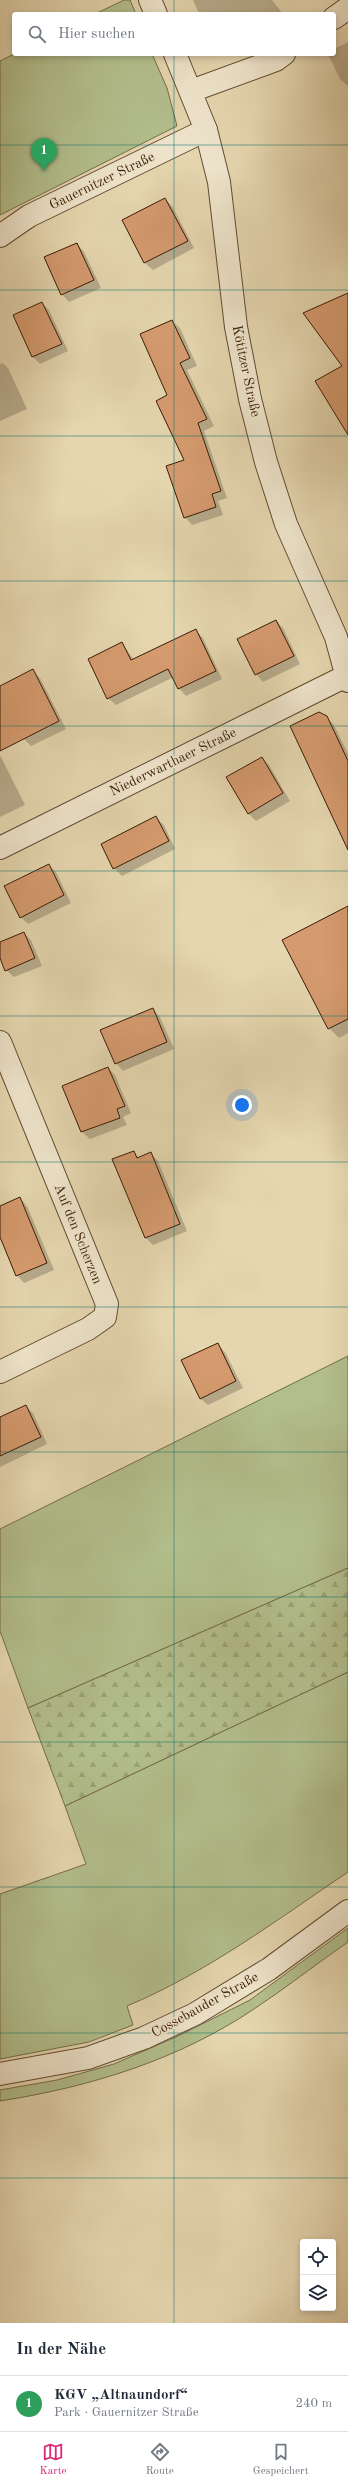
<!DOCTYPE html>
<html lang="de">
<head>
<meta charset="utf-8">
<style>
  body { margin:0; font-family:"Old Standard TT",serif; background:#f2f2f3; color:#1f2937 }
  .controls { position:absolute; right:12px; bottom:12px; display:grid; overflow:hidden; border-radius:4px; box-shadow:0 2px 6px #0003 }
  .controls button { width:36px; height:36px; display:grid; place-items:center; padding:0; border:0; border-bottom:1px solid #e0e1e3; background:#fff; color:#1f2937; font:20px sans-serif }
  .you { position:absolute; left:242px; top:1105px; width:14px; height:14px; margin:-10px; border:3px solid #fff; border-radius:50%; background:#1a73e8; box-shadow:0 0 0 6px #1a73e833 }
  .badge { display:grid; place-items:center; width:26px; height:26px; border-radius:50%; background:#db2777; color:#fff; font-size:13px; font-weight:700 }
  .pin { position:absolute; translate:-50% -33px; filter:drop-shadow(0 1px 2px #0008) }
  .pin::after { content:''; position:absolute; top:21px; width:14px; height:12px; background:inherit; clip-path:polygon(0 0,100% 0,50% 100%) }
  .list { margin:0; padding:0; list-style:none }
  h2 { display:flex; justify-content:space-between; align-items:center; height:52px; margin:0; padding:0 16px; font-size:17px }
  h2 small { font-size:13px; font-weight:400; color:#747a83 }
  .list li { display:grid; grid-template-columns:26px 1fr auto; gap:12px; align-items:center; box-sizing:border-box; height:56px; padding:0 16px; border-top:1px solid #e0e1e3 }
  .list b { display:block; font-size:15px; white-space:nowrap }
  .list p { margin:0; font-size:13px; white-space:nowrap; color:#747a83 }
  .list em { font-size:13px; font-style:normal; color:#747a83 }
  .icon { flex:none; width:22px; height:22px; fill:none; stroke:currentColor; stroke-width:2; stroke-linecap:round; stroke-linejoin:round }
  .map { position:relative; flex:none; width:348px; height:2323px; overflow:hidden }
  .search { position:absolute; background:#fff; box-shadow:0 2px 6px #0003; left:12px; right:12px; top:12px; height:44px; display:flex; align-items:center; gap:10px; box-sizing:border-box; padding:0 14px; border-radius:4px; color:#747a83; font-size:15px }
  .sheet { height:108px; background:#fff }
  nav { display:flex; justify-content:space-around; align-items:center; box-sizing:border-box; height:56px; border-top:1px solid #e0e1e3; background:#fff; font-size:11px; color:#747a83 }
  nav a { display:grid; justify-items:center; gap:2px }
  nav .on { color:#db2777 }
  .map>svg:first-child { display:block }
</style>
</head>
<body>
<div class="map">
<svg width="348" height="2323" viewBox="0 0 348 2323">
  <defs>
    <pattern id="forest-firs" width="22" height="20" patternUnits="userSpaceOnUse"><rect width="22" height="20" fill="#b2be8c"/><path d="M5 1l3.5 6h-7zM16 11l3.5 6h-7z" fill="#9aa377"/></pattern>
  </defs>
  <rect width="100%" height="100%" fill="#e5d6af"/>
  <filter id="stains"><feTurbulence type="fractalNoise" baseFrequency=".005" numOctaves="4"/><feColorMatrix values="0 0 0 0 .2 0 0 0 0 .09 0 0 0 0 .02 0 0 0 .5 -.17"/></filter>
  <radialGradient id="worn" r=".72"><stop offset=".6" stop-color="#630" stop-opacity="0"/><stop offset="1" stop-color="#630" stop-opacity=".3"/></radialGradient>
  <g fill="#b2be8c" stroke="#766c48">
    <path d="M124 0H130L136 14H95Z"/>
    <path d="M14 54H152L167 88 177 126 0 215V61Z"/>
    <path d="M348 1356V1568L28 1708 0 1631V1529Z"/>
    <path d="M348 1672V1872C277 1920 206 1973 127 2006L133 2025 89 2042 0 2059V1894L86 1864 65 1806Z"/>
    <path d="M348 1928V1942C316 1964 286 1988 254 2009 178 2060 90 2087 0 2101V2090L57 2080 114 2064 178 2036 250 2000Z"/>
  </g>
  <path fill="url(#forest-firs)" stroke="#766c48" d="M348 1568V1672L65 1806 28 1708Z"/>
  <g fill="#0003">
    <path d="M193 0H272L283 14H199Z"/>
    <path d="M348 42V86L340 79 328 54H334V49Z"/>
    <path d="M165 199 172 206 194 248 153 270 145 263 123 220Z"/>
    <path d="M77 244 84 252 101 288 69 302 62 294Z"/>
    <path d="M42 303 49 310 68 351 40 364 33 357Z"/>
    <path d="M172 321 180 328 197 366 187 370 214 426 204 431 227 498 218 501 223 515 192 525 185 517V461L169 396Z"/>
    <path d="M3 363 8 368 27 409 0 421V364Z"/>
    <path d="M276 621 283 628 300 664 263 682 256 674Z"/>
    <path d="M196 631 203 638 222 679 186 696 179 688 174 677 116 705 108 698 122 643 134 660Z"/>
    <path d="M32 670 40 678 66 729 31 746 24 739 0 693V687Z"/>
    <path d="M326 717 334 725 348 754V843Z"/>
    <path d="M0 755 25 805 0 817Z"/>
    <path d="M262 758 269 765 290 801 256 821 248 813Z"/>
    <path d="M156 818 164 825 175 849 122 876 114 868Z"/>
    <path d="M48 865 56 872 71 903 28 924 21 917Z"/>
    <path d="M348 908V1033L339 1038 329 1028Z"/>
    <path d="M24 933 31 940 42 966 14 977 6 970 0 956V943Z"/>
    <path d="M153 1009 160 1017 174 1049 123 1071 116 1063Z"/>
    <path d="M108 1068 115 1075 131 1113 123 1117 127 1125 90 1139 82 1132 63 1086Z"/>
    <path d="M133 1152 139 1158 150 1153 158 1161 187 1231 153 1245 146 1238Z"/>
    <path d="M20 1198 27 1206 54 1270 24 1283 17 1275 0 1234V1207Z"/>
    <path d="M217 1344 225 1352 243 1388 208 1405 200 1398Z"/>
    <path d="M26 1406 33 1413 47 1444 0 1467V1418Z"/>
  </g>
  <g fill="#d59b6f" stroke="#391b05">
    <path d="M165 198 188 241 144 263 122 220Z"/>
    <path d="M77 243 94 280 61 295 44 257Z"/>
    <path d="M348 293V435L315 381 342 366 303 313Z"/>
    <path d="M42 302 62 344 32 357 13 315Z"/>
    <path d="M172 320 190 358 180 363 207 419 198 423 221 491 212 494 216 507 184 518 166 466 184 460 156 401 167 395 140 334Z"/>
    <path d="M276 620 294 656 255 675 237 639Z"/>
    <path d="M196 629 216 671 178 689 168 669 107 699 88 659 122 642 131 660Z"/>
    <path d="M33 669 59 721 0 751V686Z"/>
    <path d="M319 712 327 716 348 761V850L290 726Z"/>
    <path d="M262 757 283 793 248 814 226 777Z"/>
    <path d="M156 816 169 841 113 869 101 844Z"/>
    <path d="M49 864 64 895 20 918 4 886Z"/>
    <path d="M348 906V1019L328 1029 282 940Z"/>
    <path d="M24 932 35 958 5 971 0 958V942Z"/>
    <path d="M153 1008 167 1042 115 1064 100 1030Z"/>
    <path d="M108 1067 125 1106 117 1109 120 1118 81 1132 62 1086Z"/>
    <path d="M134 1151 137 1158 151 1152 180 1224 145 1238 112 1159Z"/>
    <path d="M20 1197 47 1263 16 1276 0 1237V1206Z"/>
    <path d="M218 1343 236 1381 200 1399 181 1360Z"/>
    <path d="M26 1405 41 1437 0 1456V1417Z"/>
  </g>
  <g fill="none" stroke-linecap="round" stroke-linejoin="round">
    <defs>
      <g id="minor">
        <path d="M334 18 348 8"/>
        <path d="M191 91 276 60 284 54"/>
        <path d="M0 236 29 216 206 130"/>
        <path d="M0 848 348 675"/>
        <path d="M0 1042 107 1304 105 1317 88 1329 0 1372"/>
      </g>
      <g id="tertiary">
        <path d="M150 0 156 14"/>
        <path d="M175 54 206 130 219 182 236 327 250 399 266 462 286 524 336 637 348 681"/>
        <path d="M0 2074 88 2058 144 2038 195 2014 269 1969 348 1911"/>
      </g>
    </defs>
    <use href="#minor" stroke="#644a30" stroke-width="24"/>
    <use href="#tertiary" stroke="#644a30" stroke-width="24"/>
    <use href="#minor" stroke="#eee4cb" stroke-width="22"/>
    <use href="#tertiary" stroke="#eee4cb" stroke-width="22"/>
  </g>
  <path fill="none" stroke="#0f766e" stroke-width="1" stroke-opacity="0.55" d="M174 0V14M174 54V2323M0 145H348M0 290H348M0 436H348M0 581H348M0 726H348M0 871H348M0 1016H348M0 1162H348M0 1307H348M0 1452H348M0 1597H348M0 1742H348M0 1887H348M0 2033H348M0 2178H348"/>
  <g text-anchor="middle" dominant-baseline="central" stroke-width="4" stroke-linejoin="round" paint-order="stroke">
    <g font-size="14" fill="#391b05" stroke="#eee4cb">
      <text transform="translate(102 181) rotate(-26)">Gauernitzer Straße</text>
      <text transform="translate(246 371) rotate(78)">Kötitzer Straße</text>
      <text transform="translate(173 762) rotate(-26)">Niederwarthaer Straße</text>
      <text transform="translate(78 1234) rotate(68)">Auf den Scherzen</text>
      <text transform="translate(205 2005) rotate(-29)">Cossebauder Straße</text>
    </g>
  </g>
  <rect width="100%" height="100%" filter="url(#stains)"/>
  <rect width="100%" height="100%" fill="url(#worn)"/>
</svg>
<div class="controls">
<button><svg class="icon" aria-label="locate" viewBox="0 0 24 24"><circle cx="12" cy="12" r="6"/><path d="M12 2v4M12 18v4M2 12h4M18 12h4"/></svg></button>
<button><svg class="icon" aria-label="layers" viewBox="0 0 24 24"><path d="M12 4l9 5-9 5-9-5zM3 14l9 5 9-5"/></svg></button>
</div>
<div class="you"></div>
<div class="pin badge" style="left:44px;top:171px;background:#2e9e5b">1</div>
<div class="search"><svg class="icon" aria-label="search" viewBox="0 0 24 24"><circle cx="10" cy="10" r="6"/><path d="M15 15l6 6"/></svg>Hier suchen</div>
</div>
<section class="sheet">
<h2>In der Nähe<small></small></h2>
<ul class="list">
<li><span class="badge" style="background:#2e9e5b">1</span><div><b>KGV „Altnaundorf“</b><p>Park · Gauernitzer Straße</p></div><em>240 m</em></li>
</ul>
</section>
<nav>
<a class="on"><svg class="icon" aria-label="map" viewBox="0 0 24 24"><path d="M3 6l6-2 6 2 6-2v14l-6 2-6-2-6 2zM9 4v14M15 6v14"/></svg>Karte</a>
<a><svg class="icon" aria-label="directions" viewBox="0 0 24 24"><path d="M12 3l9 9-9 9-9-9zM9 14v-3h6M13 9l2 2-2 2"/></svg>Route</a>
<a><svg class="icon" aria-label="saved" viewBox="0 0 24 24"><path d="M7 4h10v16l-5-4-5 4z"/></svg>Gespeichert</a>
</nav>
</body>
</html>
